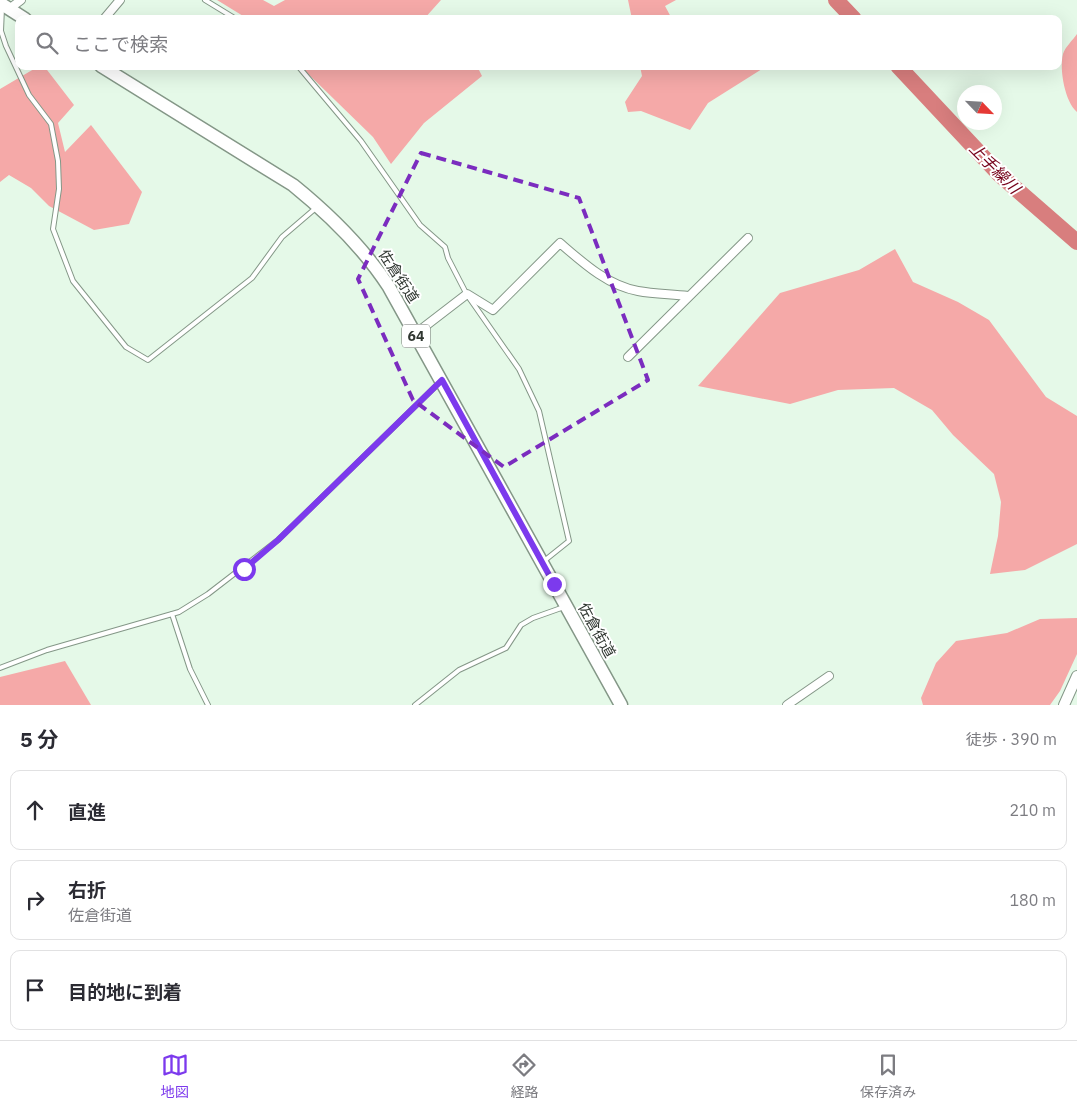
<!DOCTYPE html>
<html lang="ja">
<head>
<meta charset="utf-8">
<style>
  body { margin:0; font-family:"IBM Plex Sans","Noto Sans JP",sans-serif; background:#f7f7f7; color:#2b2b33 }
  .compass { position:absolute; left:957px; top:85px; width:45px; height:45px; border-radius:50%; background:#fff; box-shadow:0 5px 20px #0002; rotate:115deg }
  .stop { position:absolute; width:15px; height:15px; margin:-11px; border:4px solid #7c3aed; border-radius:50%; background:#fff }
  .stop.end { background:#7c3aed; border-color:#fff; box-shadow:0 1px 5px #0008 }
  .list { margin:0; padding:0; list-style:none }
  h2 { display:flex; justify-content:space-between; align-items:center; height:65px; margin:0; padding:0 20px; font-size:21px }
  h2 small { font-size:16px; font-weight:400; color:#7c7c81 }
  .list li { display:grid; grid-template-columns:32px 1fr auto; gap:15px; align-items:center; box-sizing:border-box; height:80px; margin:0 10px 10px; padding:0 10px; border:1px solid #e1e1e2; border-radius:10px }
  .list b { display:block; font-size:19px; white-space:nowrap }
  .list p { margin:0; font-size:16px; white-space:nowrap; color:#7c7c81 }
  .list em { font-size:16px; font-style:normal; color:#7c7c81 }
  .icon { flex:none; width:28px; height:28px; fill:none; stroke:currentColor; stroke-width:2; stroke-linecap:round; stroke-linejoin:round }
  .map { position:relative; flex:none; width:1077px; height:705px; overflow:hidden }
  .search { position:absolute; background:#fff; box-shadow:0 5px 20px #0002; left:15px; right:15px; top:15px; height:55px; display:flex; align-items:center; gap:12px; box-sizing:border-box; padding:0 18px; border-radius:10px; color:#7c7c81; font-size:19px }
  .sheet { height:335px; background:#fff }
  nav { display:flex; justify-content:space-around; align-items:center; box-sizing:border-box; height:70px; border-top:1px solid #e1e1e2; background:#fff; font-size:14px; color:#7c7c81 }
  nav a { display:grid; justify-items:center; gap:2px }
  nav .on { color:#7c3aed }
  .map>svg:first-child { display:block }
</style>
</head>
<body>
<div class="map">
<svg width="1077" height="705" viewBox="0 0 1077 705">
  <rect width="100%" height="100%" fill="#e5f9e8"/>
  <g fill="#f5a9a8">
    <path d="M217 0H263L274 6 285 0H441L424 19H248Z"/>
    <path d="M628 0H676L665 6 672 19H632Z"/>
    <path d="M1077 34V112C1065 102 1059 69 1063 54 1065 47 1073 40 1077 34Z"/>
    <path d="M39 66H44L74 105 58 123 65 152 91 125 142 192 129 224 94 230 49 206 31 188 9 175 0 182V89Z"/>
    <path d="M300 66H411L416 70 477 66 482 76 424 123 391 164 373 137Z"/>
    <path d="M640 66H761L762 69 708 103 690 130 641 111 628 112 625 102 642 76Z"/>
    <path d="M895 249 913 282 958 302 989 320 1046 397 1077 416V544L1025 570 990 574 998 536 1001 502 994 474 953 435 932 410 894 388 838 390 790 404 698 386 780 293 859 270Z"/>
    <path d="M1077 618V654L1060 691 1050 705H923L921 698 936 663 956 641 1007 633 1040 619Z"/>
    <path d="M65 661 91 705H0V677Z"/>
  </g>
  <g fill="none" stroke-linecap="round" stroke-linejoin="round">
    <g stroke="#d87e7e" stroke-width="16">
      <path d="M836 0 854 19"/>
      <path d="M898 66 1000 175 1077 242"/>
    </g>
    <defs>
      <g id="service">
        <path d="M205 0 236 19"/>
        <path d="M2 8 1 31 6 46 29 95 51 124 58 161 59 189 53 229 73 281 126 347 148 360 252 278 282 237 317 207"/>
        <path d="M298 66 361 141 420 225 445 247 448 258 466 293"/>
        <path d="M470 299 519 369 539 411 569 541 544 561"/>
        <path d="M172 614 190 669 208 705"/>
        <path d="M0 668 47 650 179 612 208 594 278 540 440 382"/>
        <path d="M415 705 459 670 506 648 521 625 533 618 564 607"/>
      </g>
      <g id="minor">
        <path d="M9 9 21 0"/>
        <path d="M104 19 120 0"/>
        <path d="M415 334 467 294 493 310 560 243C582 262 608 286 638 291 654 294 671 294 688 296"/>
        <path d="M628 357 748 238"/>
        <path d="M787 705 829 676"/>
      </g>
      <path id="tertiary" d="M1064 705 1077 676"/>
      <g id="primary">
        <path d="M0 3 25 19"/>
        <path d="M101 66 293 185C330 215 363 247 389 287L621 705"/>
      </g>
    </defs>
    <use href="#service" stroke="#849787" stroke-width="6"/>
    <use href="#minor" stroke="#849787" stroke-width="10"/>
    <use href="#tertiary" stroke="#849787" stroke-width="12"/>
    <use href="#primary" stroke="#849787" stroke-width="15"/>
    <use href="#service" stroke="#fff" stroke-width="4"/>
    <use href="#minor" stroke="#fff" stroke-width="8"/>
    <use href="#tertiary" stroke="#fff" stroke-width="10"/>
    <use href="#primary" stroke="#fff" stroke-width="12"/>
  </g>
  <g fill="none" stroke-linecap="round" stroke-linejoin="round">
    <path stroke="#7c3aed" stroke-width="6" d="M244 569 278 540 442 380 554 584"/>
  </g>
  <path fill="none" stroke="#7b2cbf" stroke-width="4" stroke-dasharray="10 6" stroke-linejoin="round" d="M421 153 579 198 648 380 504 467 413 400 358 279Z"/>
  <g text-anchor="middle" dominant-baseline="central" stroke-width="4" stroke-linejoin="round" paint-order="stroke">
    <rect fill="#fff" stroke="#6e736f" stroke-width="1" x="402" y="324.5" width="28" height="23" rx="4"/>
    <g font-size="14" font-weight="bold" fill="#303731">
      <text x="416" y="336">64</text>
    </g>
    <g font-size="15" fill="#303731" stroke="#fff">
      <text transform="translate(399 276) rotate(57)">佐倉街道</text>
      <text transform="translate(597 630) rotate(61)">佐倉街道</text>
    </g>
    <g font-size="16" font-style="italic" fill="#76021a" stroke="#fff">
      <text transform="translate(995 168) rotate(45)">上手繰川</text>
    </g>
  </g>
</svg>
<svg class="compass" viewBox="-18 -18 36 36"><path d="M0-13l5 13h-10z" fill="#e53935"/><path d="M0 13l5-13h-10z" fill="#7c7c81"/></svg>
<div class="stop" style="left:244px;top:569px"></div>
<div class="stop end" style="left:554px;top:584px"></div>
<div class="search"><svg class="icon" aria-label="search" viewBox="0 0 24 24"><circle cx="10" cy="10" r="6"/><path d="M15 15l6 6"/></svg>ここで検索</div>
</div>
<section class="sheet">
<h2>5 分<small>徒歩 · 390 m</small></h2>
<ul class="list">
<li><svg class="icon" aria-label="ahead" viewBox="0 0 24 24"><path d="M12 20V5M6 11l6-6 6 6"/></svg><div><b>直進</b></div><em>210 m</em></li>
<li><svg class="icon" aria-label="right" viewBox="0 0 24 24"><path d="M7 20v-9h11M14 6l5 5-5 5"/></svg><div><b>右折</b><p>佐倉街道</p></div><em>180 m</em></li>
<li><svg class="icon" aria-label="arrive" viewBox="0 0 24 24"><path d="M6 21V4h12l-3 4 3 4H6"/></svg><div><b>目的地に到着</b></div></li>
</ul>
</section>
<nav>
<a class="on"><svg class="icon" aria-label="map" viewBox="0 0 24 24"><path d="M3 6l6-2 6 2 6-2v14l-6 2-6-2-6 2zM9 4v14M15 6v14"/></svg>地図</a>
<a><svg class="icon" aria-label="directions" viewBox="0 0 24 24"><path d="M12 3l9 9-9 9-9-9zM9 14v-3h6M13 9l2 2-2 2"/></svg>経路</a>
<a><svg class="icon" aria-label="saved" viewBox="0 0 24 24"><path d="M7 4h10v16l-5-4-5 4z"/></svg>保存済み</a>
</nav>
</body>
</html>
